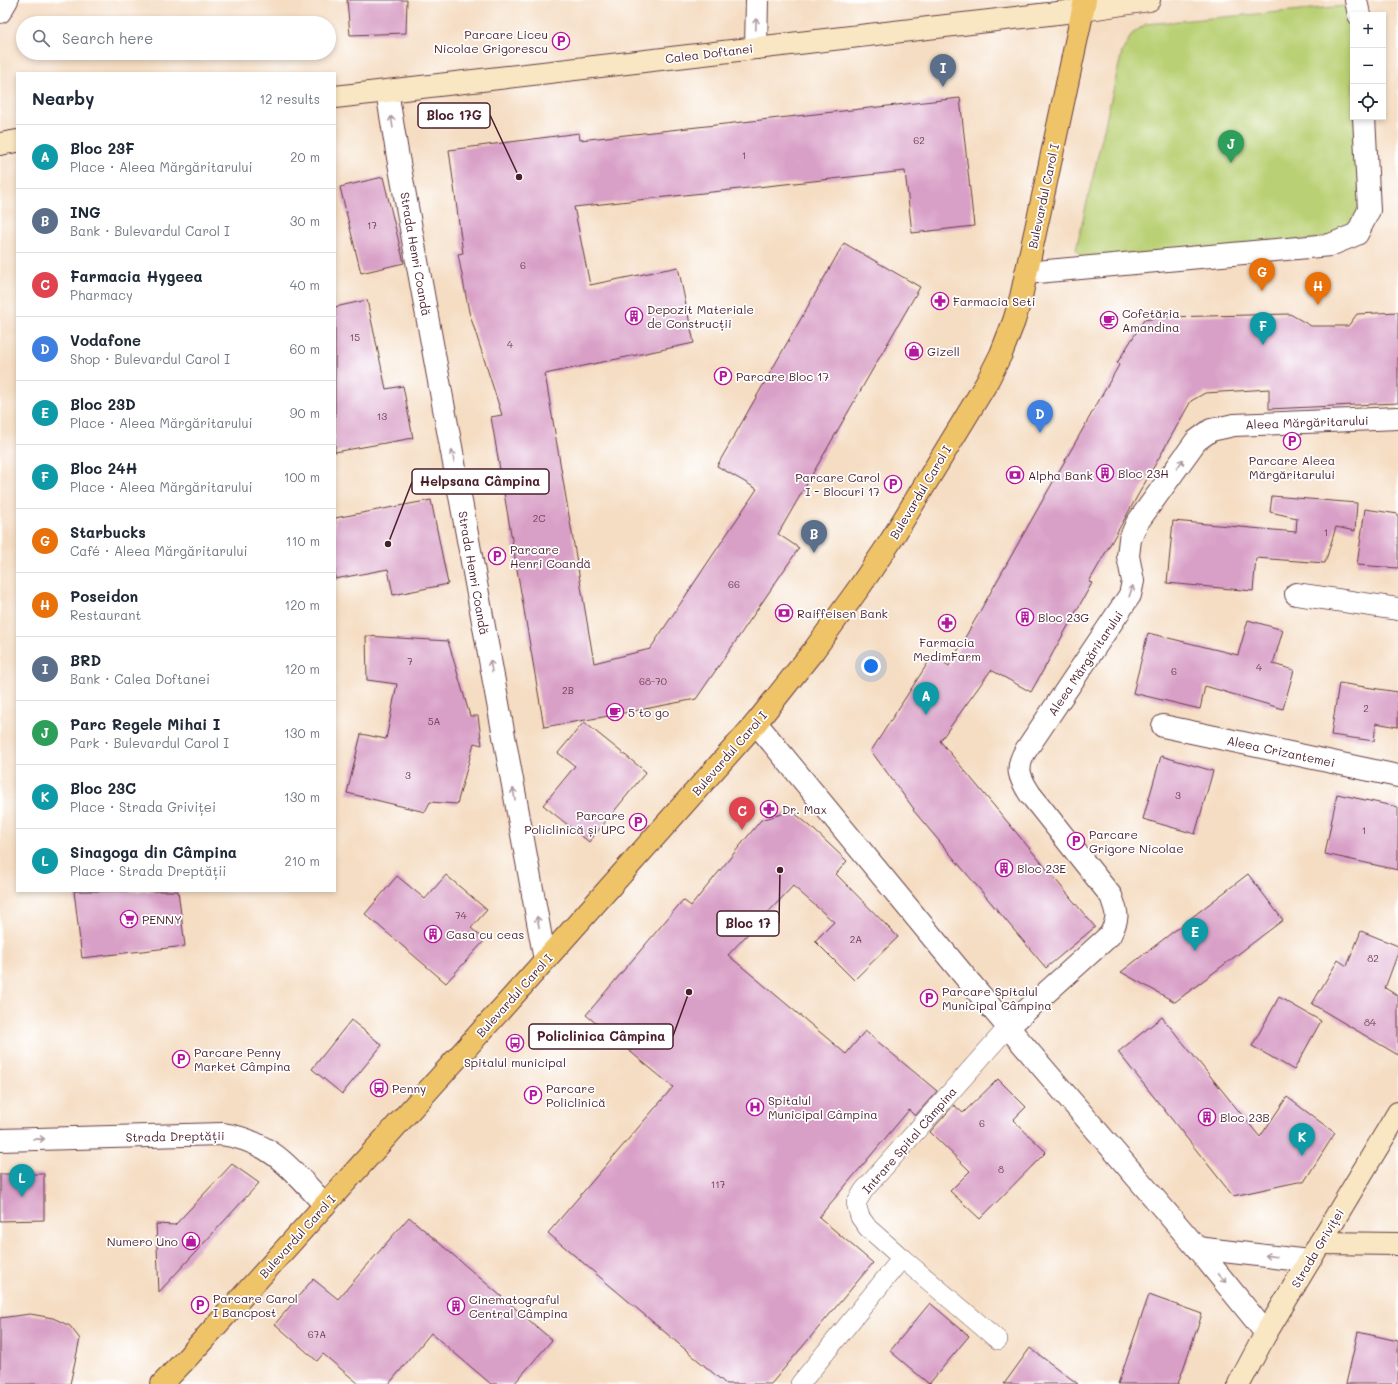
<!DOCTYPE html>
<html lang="en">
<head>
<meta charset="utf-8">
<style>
  body { margin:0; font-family:Mali,sans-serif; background:#f6f6f7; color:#1f2937 }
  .controls { position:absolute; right:12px; top:12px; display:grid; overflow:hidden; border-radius:0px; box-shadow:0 2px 6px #0003 }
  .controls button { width:36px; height:36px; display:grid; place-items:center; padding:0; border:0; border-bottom:1px solid #e0e1e3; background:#fff; color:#1f2937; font:20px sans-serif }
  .you { position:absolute; left:871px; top:666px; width:14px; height:14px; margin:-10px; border:3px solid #fff; border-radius:50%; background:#1a73e8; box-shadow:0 0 0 6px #1a73e833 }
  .badge { display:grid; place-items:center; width:26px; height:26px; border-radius:50%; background:#7c3aed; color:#fff; font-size:13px; font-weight:700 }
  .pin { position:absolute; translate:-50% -33px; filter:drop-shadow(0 1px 2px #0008) }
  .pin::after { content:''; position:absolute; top:21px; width:14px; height:12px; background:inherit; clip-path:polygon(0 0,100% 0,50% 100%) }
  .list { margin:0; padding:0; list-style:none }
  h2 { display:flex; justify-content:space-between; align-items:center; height:52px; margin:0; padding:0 16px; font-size:17px }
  h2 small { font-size:13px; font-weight:400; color:#747a83 }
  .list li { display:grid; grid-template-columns:26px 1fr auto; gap:12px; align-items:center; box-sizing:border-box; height:64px; padding:0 16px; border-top:1px solid #e0e1e3 }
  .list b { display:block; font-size:15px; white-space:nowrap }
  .list p { margin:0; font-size:13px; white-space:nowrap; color:#747a83 }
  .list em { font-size:13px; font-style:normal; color:#747a83 }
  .icon { flex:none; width:22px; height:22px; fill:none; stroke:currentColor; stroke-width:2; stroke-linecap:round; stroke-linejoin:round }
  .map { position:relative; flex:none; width:1398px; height:1384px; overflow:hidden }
  .search { position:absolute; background:#fff; box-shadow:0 2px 6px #0003; left:16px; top:16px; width:320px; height:44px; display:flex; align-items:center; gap:10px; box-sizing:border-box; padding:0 14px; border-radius:22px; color:#747a83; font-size:15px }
  .panel { position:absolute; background:#fff; box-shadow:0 2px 6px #0003; left:16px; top:72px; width:320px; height:820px; border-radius:0px }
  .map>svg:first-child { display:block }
</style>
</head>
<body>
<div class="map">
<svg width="1398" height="1384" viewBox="0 0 1398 1384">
  <rect width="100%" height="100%" fill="#fff"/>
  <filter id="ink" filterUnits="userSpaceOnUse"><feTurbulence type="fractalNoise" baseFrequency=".025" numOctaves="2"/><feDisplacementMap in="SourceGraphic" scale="8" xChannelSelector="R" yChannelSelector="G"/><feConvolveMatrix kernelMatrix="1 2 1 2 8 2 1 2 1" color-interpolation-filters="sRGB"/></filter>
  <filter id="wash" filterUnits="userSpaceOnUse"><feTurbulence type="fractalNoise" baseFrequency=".012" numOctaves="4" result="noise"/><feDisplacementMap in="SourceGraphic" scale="16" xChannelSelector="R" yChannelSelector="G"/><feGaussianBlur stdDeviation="0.9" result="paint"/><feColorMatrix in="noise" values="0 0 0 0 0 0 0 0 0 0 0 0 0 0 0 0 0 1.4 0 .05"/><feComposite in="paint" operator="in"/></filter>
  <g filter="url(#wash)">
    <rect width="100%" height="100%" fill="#f5ddc3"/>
    <path fill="#bad074" stroke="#827850" d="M1357 5 1353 15V117H1363L1357 234 1089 267 1076 249 1122 52 1132 34 1146 24Z"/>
    <g id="blocks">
      <g fill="#d9a0c7">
        <path d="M347 0H407L406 33 350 35Z"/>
        <path d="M960 98 974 226 912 233 905 171 574 207 590 285 678 267 694 343 545 374 594 663 650 649 757 489 717 466 844 243 920 287 778 534 799 548 725 657 696 699 603 717 544 727 491 417 502 415 469 312 458 254 463 253 449 150 579 133 580 140Z"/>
        <path d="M383 177 404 263 361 273 340 187Z"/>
        <path d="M367 300 386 389 403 386 413 438 335 452V307Z"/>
        <path d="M1398 312V403L1269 409V389L1205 393 1191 401 1089 582 1092 583 1031 692 991 670 940 741 1095 927 1046 968 913 810 914 809 871 751 933 655 949 666 1119 365 1117 363 1144 320 1166 317 1290 314 1311 326H1348L1357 314Z"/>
        <path d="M1272 496 1357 503 1355 531 1336 527 1325 563 1256 558 1253 591 1167 583 1173 521 1296 532 1297 518 1270 512Z"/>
        <path d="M431 500 448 584 393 595 388 569 335 579V518Z"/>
        <path d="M1365 509 1398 514V568L1357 565Z"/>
        <path d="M1248 620 1283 630 1273 664 1294 670 1283 709 1205 686 1200 709 1133 693 1148 633 1238 655Z"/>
        <path d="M366 636 448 641 470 716H478L482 745 474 743 457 804 430 802 425 812 347 793 361 734 386 739 397 684 367 680Z"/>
        <path d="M1339 683 1398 692V727L1376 723 1374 741 1331 735Z"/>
        <path d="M584 722 646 772 589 842 543 805 575 766 558 753Z"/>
        <path d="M1161 756 1213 771 1195 834 1143 819Z"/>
        <path d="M1337 794 1398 807V870L1325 854Z"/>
        <path d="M792 811 810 826 847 861 836 874 898 937 854 980 815 941 834 922 793 886 728 955 846 1054 865 1031 937 1091 915 1116 909 1110 819 1217 873 1263 771 1384H726L548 1233 673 1087 586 1015 683 900 691 906 761 820Z"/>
        <path d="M1248 874 1283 920 1175 1002 1121 972Z"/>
        <path d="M446 875 487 910 471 928 485 940 446 983 365 914 397 876 425 899Z"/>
        <path d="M74 891H178L185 946 82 958Z"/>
        <path d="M1361 931 1398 946V953L1385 988 1398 996V1055L1312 1004 1338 960 1347 966Z"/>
        <path d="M1279 997 1321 1021 1294 1070 1252 1046Z"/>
        <path d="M1162 1017 1260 1137 1287 1097 1335 1133 1304 1182H1298L1233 1196 1118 1052Z"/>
        <path d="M351 1020 382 1045 342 1094 312 1069Z"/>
        <path d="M998 1079 1026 1107 1013 1120 1046 1152 980 1219 950 1191 970 1171 930 1132 954 1105 963 1113Z"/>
        <path d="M232 1164 259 1183 159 1292 156 1224 175 1225Z"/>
        <path d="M0 1174H44V1220L0 1221Z"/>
        <path d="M409 1217 552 1340 514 1384H491L431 1333 389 1384H359L323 1354 317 1361 275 1324 313 1279 338 1299Z"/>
        <path d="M1149 1295 1202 1314 1178 1384H1118Z"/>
        <path d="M930 1303 969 1336 929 1384 890 1351Z"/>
        <path d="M30 1314 53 1318 70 1326 80 1339 70 1384H0V1318Z"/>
        <path d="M1358 1332 1398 1341V1384H1346Z"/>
        <path d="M1030 1348 1078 1384H1004Z"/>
      </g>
    </g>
  </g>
  <g filter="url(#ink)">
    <use href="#blocks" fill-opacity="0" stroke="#643c42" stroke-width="1"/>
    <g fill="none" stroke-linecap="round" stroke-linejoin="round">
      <defs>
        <g id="service">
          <path d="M902 1258 998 1340"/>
          <path d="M800 1384 902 1258 868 1228 860 1217 856 1203 864 1190 1008 1027"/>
        </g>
        <g id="pedestrian">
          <path d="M1356 0 1359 15"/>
          <path d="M1026 273 1330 245 1357 234 1369 210 1364 117"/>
        </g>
        <g id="minor">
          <path d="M0 12 7 0"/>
          <path d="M756 48 757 0"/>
          <path d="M1296 594 1398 609"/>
          <path d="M756 723 966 978 1197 1248 1266 1333"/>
          <path d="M1163 726 1398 776"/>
          <path d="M1008 1027 1110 935C1119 917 1118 915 1111 896L1030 794C1019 777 1015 768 1026 750L1130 595 1133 581 1128 556 1130 539 1137 523 1196 441 1211 430 1234 425 1398 418"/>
          <path d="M0 1140 222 1134C272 1141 293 1171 325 1205"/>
          <path d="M1197 1248 1309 1261"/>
        </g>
        <path id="tertiary" d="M387 91 397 152 545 960"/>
        <g id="secondary">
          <path d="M335 97 1083 10 1149 0"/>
          <path d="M0 144 17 141"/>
          <path d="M1320 1243 1398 1244"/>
          <path d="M1239 1384 1266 1333 1398 1113"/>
        </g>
        <path id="primary" d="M162 1384 187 1358 514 995 756 723 814 650 861 585 890 542 986 384 1001 354 1014 321 1021 297 1040 210 1085 0"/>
      </defs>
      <use href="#service" stroke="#643c42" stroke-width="20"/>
      <use href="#pedestrian" stroke="#643c42" stroke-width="24"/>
      <use href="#minor" stroke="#643c42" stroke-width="24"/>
      <use href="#tertiary" stroke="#643c42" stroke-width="24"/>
      <use href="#secondary" stroke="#643c42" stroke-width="24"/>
      <use href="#primary" stroke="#643c42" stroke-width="24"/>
      <use href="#service" stroke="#fff" stroke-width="19"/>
      <use href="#pedestrian" stroke="#fff" stroke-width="22"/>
      <use href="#minor" stroke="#fff" stroke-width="22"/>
      <use href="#tertiary" stroke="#fff" stroke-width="22"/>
      <use href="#secondary" stroke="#f9e7c3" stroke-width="22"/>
      <use href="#primary" stroke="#efc469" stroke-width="22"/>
    </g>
    <defs><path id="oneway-shaft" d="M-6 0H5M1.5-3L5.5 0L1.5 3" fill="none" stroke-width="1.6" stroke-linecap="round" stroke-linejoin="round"/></defs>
    <g stroke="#ae9aa0">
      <use href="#oneway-shaft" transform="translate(756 24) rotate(-88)"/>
      <use href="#oneway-shaft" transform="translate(392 122) rotate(-99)"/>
      <use href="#oneway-shaft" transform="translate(453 456) rotate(-100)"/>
      <use href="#oneway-shaft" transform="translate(1180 464) rotate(-54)"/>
      <use href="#oneway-shaft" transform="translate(1131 591) rotate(-72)"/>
      <use href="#oneway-shaft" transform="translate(491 666) rotate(-100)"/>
      <use href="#oneway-shaft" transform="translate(514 794) rotate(-100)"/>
      <use href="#oneway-shaft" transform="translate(538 922) rotate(-101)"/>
      <use href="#oneway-shaft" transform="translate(39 1139) rotate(-1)"/>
      <use href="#oneway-shaft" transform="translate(1271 1256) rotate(-173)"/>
      <use href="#oneway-shaft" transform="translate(1222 1278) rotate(50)"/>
    </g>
  </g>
  <defs>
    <symbol id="parking-ring" viewBox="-11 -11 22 22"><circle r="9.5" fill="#fff" stroke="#b5179e" stroke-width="1.5"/><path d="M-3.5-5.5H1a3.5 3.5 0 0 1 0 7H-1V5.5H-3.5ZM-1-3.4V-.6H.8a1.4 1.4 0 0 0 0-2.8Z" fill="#b5179e"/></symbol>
    <symbol id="pharmacy-ring" viewBox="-11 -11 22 22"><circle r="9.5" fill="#fff" stroke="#b5179e" stroke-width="1.5"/><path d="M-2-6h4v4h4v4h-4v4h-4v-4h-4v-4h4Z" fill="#b5179e"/></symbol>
    <symbol id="building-ring" viewBox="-11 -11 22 22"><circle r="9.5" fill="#fff" stroke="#b5179e" stroke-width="1.5"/><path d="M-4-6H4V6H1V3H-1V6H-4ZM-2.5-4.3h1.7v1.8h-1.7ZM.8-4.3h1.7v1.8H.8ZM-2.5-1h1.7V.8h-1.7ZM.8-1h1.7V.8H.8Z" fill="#b5179e"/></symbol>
    <symbol id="cafe-ring" viewBox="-11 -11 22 22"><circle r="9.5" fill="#fff" stroke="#b5179e" stroke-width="1.5"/><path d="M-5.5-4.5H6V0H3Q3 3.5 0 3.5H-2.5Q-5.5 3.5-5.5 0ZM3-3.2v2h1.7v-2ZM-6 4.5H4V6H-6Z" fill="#b5179e"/></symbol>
    <symbol id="shop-ring" viewBox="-11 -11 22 22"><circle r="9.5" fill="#fff" stroke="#b5179e" stroke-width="1.5"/><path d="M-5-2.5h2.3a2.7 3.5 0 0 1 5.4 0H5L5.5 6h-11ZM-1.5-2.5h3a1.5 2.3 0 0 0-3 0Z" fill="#b5179e"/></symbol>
    <symbol id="bank-ring" viewBox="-11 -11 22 22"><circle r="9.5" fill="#fff" stroke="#b5179e" stroke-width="1.5"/><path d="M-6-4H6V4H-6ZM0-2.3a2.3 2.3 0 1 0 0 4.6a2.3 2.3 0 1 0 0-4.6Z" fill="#b5179e"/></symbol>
    <symbol id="supermarket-ring" viewBox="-11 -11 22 22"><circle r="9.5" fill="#fff" stroke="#b5179e" stroke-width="1.5"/><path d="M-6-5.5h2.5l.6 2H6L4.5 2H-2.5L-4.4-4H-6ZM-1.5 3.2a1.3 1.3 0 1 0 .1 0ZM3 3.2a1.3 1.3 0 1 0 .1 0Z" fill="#b5179e"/></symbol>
    <symbol id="bus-ring" viewBox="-11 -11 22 22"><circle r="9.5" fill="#fff" stroke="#b5179e" stroke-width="1.5"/><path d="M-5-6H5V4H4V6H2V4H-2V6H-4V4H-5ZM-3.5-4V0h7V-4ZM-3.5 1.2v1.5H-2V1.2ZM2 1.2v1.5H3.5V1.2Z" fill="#b5179e"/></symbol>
    <symbol id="hospital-ring" viewBox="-11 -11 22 22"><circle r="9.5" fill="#fff" stroke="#b5179e" stroke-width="1.5"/><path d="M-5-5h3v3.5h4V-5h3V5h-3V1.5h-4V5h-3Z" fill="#b5179e"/></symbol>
  </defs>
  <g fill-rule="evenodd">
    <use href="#parking-ring" x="551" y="31" width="20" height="20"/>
    <use href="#pharmacy-ring" x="930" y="291" width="20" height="20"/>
    <use href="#building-ring" x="624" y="306" width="20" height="20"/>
    <use href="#cafe-ring" x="1099" y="310" width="20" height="20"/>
    <use href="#shop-ring" x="904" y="341" width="20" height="20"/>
    <use href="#parking-ring" x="713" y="366" width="20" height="20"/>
    <use href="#parking-ring" x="1282" y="431" width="20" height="20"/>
    <use href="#building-ring" x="1095" y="463" width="20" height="20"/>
    <use href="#bank-ring" x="1005" y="465" width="20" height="20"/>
    <use href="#parking-ring" x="883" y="474" width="20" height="20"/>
    <use href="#parking-ring" x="487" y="546" width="20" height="20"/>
    <use href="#bank-ring" x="774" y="603" width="20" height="20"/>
    <use href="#building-ring" x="1015" y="607" width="20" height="20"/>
    <use href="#pharmacy-ring" x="937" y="613" width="20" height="20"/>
    <use href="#cafe-ring" x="605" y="702" width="20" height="20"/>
    <use href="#pharmacy-ring" x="759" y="799" width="20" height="20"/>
    <use href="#parking-ring" x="628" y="812" width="20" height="20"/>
    <use href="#parking-ring" x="1066" y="831" width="20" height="20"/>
    <use href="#building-ring" x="994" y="858" width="20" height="20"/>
    <use href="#supermarket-ring" x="119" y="909" width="20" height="20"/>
    <use href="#building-ring" x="423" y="924" width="20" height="20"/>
    <use href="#parking-ring" x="919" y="988" width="20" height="20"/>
    <use href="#bus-ring" x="505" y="1033" width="20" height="20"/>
    <use href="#parking-ring" x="171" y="1049" width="20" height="20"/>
    <use href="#bus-ring" x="369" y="1078" width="20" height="20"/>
    <use href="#parking-ring" x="523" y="1085" width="20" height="20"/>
    <use href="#hospital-ring" x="745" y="1097" width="20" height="20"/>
    <use href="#building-ring" x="1197" y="1107" width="20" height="20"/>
    <use href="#shop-ring" x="181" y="1231" width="20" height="20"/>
    <use href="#parking-ring" x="190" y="1295" width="20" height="20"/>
    <use href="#building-ring" x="446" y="1296" width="20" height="20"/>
  </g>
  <g text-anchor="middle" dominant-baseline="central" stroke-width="3.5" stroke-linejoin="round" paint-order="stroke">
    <g font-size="10" fill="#6e3f52">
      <text x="919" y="140">62</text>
      <text x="744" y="155">1</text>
      <text x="372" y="225">17</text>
      <text x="523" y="265">6</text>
      <text x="355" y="337">15</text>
      <text x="510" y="344">4</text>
      <text x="382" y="416">13</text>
      <text x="539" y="518">2C</text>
      <text x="1326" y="532">1</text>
      <text x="734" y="584">66</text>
      <text x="410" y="661">7</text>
      <text x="1259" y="667">4</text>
      <text x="1174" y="671">6</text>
      <text x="653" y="681">68-70</text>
      <text x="568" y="690">2B</text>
      <text x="1366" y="708">2</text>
      <text x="434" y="721">5A</text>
      <text x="408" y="775">3</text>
      <text x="1178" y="795">3</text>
      <text x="1364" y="830">1</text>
      <text x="461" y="915">74</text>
      <text x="856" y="939">2A</text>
      <text x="1373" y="958">82</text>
      <text x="1370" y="1022">84</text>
      <text x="982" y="1123">6</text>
      <text x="1001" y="1169">8</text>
      <text x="718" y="1184">117</text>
      <text x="317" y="1334">67A</text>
    </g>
    <g font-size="12" fill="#4a1f2b" stroke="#fff" text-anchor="start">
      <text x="548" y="34" text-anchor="end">Parcare Liceu<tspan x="548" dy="14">Nicolae Grigorescu</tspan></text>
      <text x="953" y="301">Farmacia Seti</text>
      <text x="647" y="309">Depozit Materiale<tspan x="647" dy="14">de Construcții</tspan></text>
      <text x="1122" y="313">Cofetăria<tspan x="1122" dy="14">Amandina</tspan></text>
      <text x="927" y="351">Gizell</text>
      <text x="736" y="376">Parcare Bloc 17</text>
      <text x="1292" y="460" text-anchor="middle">Parcare Aleea<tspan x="1292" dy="14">Mărgăritarului</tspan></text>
      <text x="1118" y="473">Bloc 23H</text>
      <text x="1028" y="475">Alpha Bank</text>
      <text x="880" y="477" text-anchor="end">Parcare Carol<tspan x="880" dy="14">I - Blocuri 17</tspan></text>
      <text x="510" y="549">Parcare<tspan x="510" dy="14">Henri Coandă</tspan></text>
      <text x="797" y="613">Raiffeisen Bank</text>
      <text x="1038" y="617">Bloc 23G</text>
      <text x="947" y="642" text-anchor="middle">Farmacia<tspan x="947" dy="14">MedimFarm</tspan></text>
      <text x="628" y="712">5 to go</text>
      <text x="782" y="809">Dr. Max</text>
      <text x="625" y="815" text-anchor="end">Parcare<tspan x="625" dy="14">Policlinică și UPC</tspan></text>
      <text x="1089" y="834">Parcare<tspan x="1089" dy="14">Grigore Nicolae</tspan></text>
      <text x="1017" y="868">Bloc 23E</text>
      <text x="142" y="919">PENNY</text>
      <text x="446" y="934">Casa cu ceas</text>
      <text x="942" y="991">Parcare Spitalul<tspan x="942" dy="14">Municipal Câmpina</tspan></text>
      <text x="194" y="1052">Parcare Penny<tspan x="194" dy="14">Market Câmpina</tspan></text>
      <text x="515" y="1062" text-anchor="middle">Spitalul municipal</text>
      <text x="392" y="1088">Penny</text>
      <text x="546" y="1088">Parcare<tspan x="546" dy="14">Policlinică</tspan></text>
      <text x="768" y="1100">Spitalul<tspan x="768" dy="14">Municipal Câmpina</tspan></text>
      <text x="1220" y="1117">Bloc 23B</text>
      <text x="178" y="1241" text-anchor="end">Numero Uno</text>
      <text x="213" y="1298">Parcare Carol<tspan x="213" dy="14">I Bancpost</tspan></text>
      <text x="469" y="1299">Cinematograful<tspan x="469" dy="14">Central Câmpina</tspan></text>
    </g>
    <g font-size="12" fill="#4a1f2b" stroke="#fff">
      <text transform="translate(709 53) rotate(-7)">Calea Doftanei</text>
      <text transform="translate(1043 196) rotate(-78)">Bulevardul Carol I</text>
      <text transform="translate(416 254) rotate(80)">Strada Henri Coandă</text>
      <text transform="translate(1307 422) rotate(-2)">Aleea Mărgăritarului</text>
      <text transform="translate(920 492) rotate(-59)">Bulevardul Carol I</text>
      <text transform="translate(474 573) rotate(80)">Strada Henri Coandă</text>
      <text transform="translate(1085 663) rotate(-56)">Aleea Mărgăritarului</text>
      <text transform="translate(1281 751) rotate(12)">Aleea Crizantemei</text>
      <text transform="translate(729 753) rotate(-49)">Bulevardul Carol I</text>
      <text transform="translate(514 995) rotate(-48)">Bulevardul Carol I</text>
      <text transform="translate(175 1136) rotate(-1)">Strada Dreptății</text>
      <text transform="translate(909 1140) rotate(-49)">Intrare Spital Câmpina</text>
      <text transform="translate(297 1236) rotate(-48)">Bulevardul Carol I</text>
      <text transform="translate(1317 1248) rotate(-59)">Strada Griviței</text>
    </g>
  </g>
  <path fill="none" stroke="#4a1f2b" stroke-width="1.5" d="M519 177L490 115M388 544L412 482M780 870L779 923M689 992L673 1036"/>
  <g fill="#4a1f2b" stroke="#fff" stroke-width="1.5">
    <circle cx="519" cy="177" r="4"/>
    <circle cx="388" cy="544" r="4"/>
    <circle cx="780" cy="870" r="4"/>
    <circle cx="689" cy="992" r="4"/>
  </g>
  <g fill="#fff" stroke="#4a1f2b" stroke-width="1.5">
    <rect x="418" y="103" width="72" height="25" rx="4"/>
    <rect x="412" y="469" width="137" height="25" rx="4"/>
    <rect x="717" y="911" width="62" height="25" rx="4"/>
    <rect x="529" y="1024" width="144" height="25" rx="4"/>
  </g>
  <g font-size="13" text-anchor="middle" font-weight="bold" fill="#4a1f2b">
    <text x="454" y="120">Bloc 17G</text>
    <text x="480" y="486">Helpsana Câmpina</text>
    <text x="748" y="928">Bloc 17</text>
    <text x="601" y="1041">Policlinica Câmpina</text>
  </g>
</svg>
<div class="controls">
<button>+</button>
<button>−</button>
<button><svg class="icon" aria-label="locate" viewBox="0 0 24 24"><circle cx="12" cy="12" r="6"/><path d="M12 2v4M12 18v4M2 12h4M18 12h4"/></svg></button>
</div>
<div class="you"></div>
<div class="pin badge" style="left:926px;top:715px;background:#0f9aa8">A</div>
<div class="pin badge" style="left:814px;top:553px;background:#5c6f8a">B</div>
<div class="pin badge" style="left:742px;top:830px;background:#e0444e">C</div>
<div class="pin badge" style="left:1040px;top:433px;background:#3f7fe0">D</div>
<div class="pin badge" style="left:1195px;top:951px;background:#0f9aa8">E</div>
<div class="pin badge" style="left:1263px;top:345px;background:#0f9aa8">F</div>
<div class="pin badge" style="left:1262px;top:291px;background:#e8710a">G</div>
<div class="pin badge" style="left:1318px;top:305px;background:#e8710a">H</div>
<div class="pin badge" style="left:943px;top:87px;background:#5c6f8a">I</div>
<div class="pin badge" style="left:1231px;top:163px;background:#2e9e5b">J</div>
<div class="pin badge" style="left:1302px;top:1156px;background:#0f9aa8">K</div>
<div class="pin badge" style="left:22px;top:1197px;background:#0f9aa8">L</div>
<div class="search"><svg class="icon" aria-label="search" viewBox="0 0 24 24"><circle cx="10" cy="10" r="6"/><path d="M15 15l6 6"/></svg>Search here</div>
<section class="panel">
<h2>Nearby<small>12 results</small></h2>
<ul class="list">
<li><span class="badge" style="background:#0f9aa8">A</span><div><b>Bloc 23F</b><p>Place · Aleea Mărgăritarului</p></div><em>20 m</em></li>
<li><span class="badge" style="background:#5c6f8a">B</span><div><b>ING</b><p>Bank · Bulevardul Carol I</p></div><em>30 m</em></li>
<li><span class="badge" style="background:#e0444e">C</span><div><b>Farmacia Hygeea</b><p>Pharmacy</p></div><em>40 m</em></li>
<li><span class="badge" style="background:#3f7fe0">D</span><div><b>Vodafone</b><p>Shop · Bulevardul Carol I</p></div><em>60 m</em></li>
<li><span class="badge" style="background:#0f9aa8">E</span><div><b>Bloc 23D</b><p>Place · Aleea Mărgăritarului</p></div><em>90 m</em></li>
<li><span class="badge" style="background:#0f9aa8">F</span><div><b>Bloc 24H</b><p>Place · Aleea Mărgăritarului</p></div><em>100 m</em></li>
<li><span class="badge" style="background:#e8710a">G</span><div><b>Starbucks</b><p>Café · Aleea Mărgăritarului</p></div><em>110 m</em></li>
<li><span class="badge" style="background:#e8710a">H</span><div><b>Poseidon</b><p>Restaurant</p></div><em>120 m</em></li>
<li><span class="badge" style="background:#5c6f8a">I</span><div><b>BRD</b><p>Bank · Calea Doftanei</p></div><em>120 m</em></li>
<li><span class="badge" style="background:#2e9e5b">J</span><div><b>Parc Regele Mihai I</b><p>Park · Bulevardul Carol I</p></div><em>130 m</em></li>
<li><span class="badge" style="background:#0f9aa8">K</span><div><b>Bloc 23C</b><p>Place · Strada Griviței</p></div><em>130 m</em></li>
<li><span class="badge" style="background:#0f9aa8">L</span><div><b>Sinagoga din Câmpina</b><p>Place · Strada Dreptății</p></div><em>210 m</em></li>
</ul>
</section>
</div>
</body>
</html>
